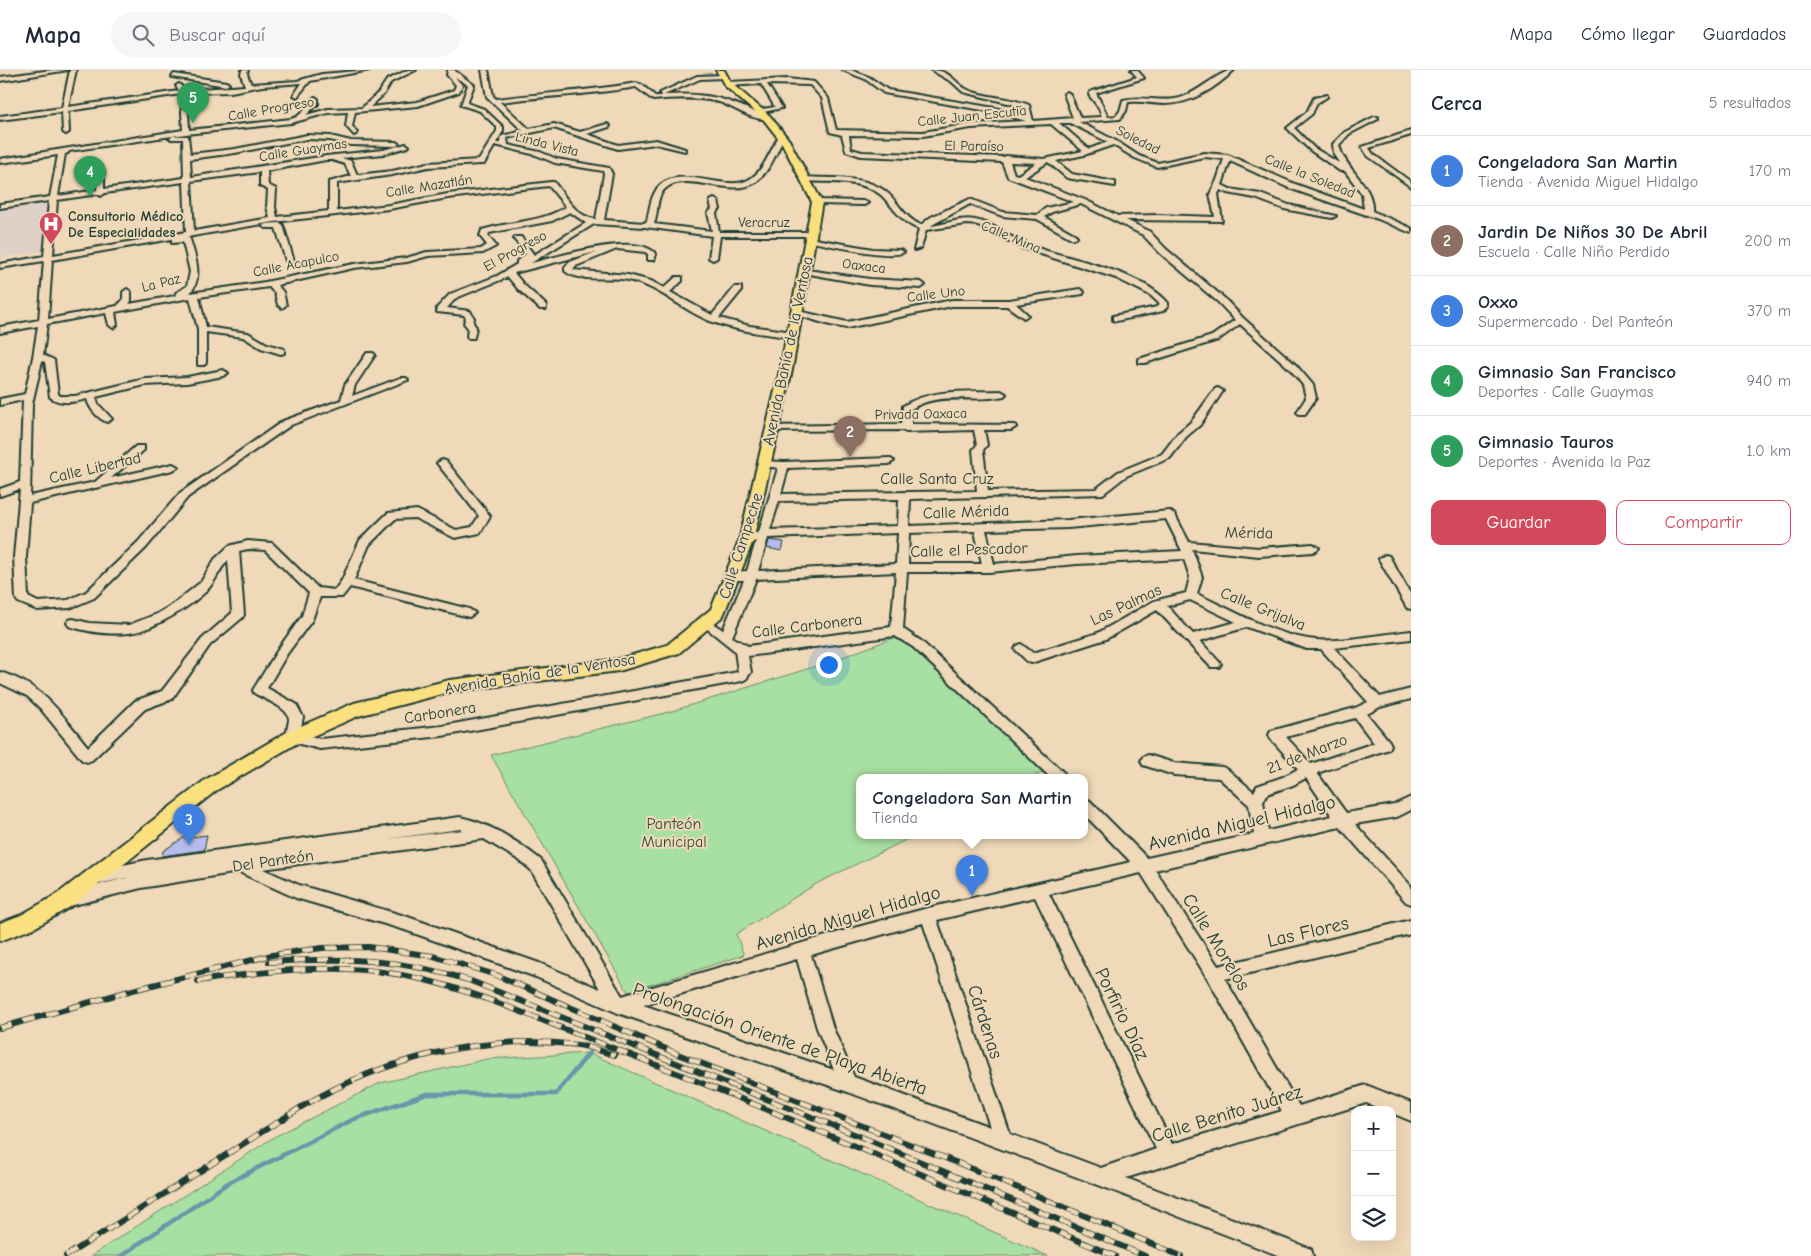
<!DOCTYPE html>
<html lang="es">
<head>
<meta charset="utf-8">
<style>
  body { margin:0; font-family:"Comic Neue",sans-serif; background:#f6f6f7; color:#1f2937 }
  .controls { position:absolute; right:15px; bottom:15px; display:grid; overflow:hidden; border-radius:10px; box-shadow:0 5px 20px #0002 }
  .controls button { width:45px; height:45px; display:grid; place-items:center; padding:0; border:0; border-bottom:1px solid #e0e1e3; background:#fff; color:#1f2937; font:25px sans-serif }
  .you { position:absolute; left:828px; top:594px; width:18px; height:18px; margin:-12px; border:4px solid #fff; border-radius:50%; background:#1a73e8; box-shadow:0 0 0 8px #1a73e833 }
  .badge { display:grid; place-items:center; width:32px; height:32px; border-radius:50%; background:#d1495b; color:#fff; font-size:16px; font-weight:700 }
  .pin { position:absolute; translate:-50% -41px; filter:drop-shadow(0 1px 2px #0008) }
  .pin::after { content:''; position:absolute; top:26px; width:18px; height:15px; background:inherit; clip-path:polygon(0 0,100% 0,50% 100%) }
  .popup { position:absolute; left:856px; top:704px; width:232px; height:65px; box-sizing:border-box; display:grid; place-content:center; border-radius:10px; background:#fff; filter:drop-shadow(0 1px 4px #0005); font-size:16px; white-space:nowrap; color:#747a83 }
  .popup b { font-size:19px; color:#1f2937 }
  .popup::after { content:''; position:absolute; left:50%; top:100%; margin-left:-10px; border:10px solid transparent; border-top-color:#fff }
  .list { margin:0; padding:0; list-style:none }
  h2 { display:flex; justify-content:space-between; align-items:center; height:65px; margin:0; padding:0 20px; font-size:21px }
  h2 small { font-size:16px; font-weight:400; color:#747a83 }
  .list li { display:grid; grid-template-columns:32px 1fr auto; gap:15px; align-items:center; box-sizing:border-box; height:70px; padding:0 20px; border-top:1px solid #e0e1e3 }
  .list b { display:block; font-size:19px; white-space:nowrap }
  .list p { margin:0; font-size:16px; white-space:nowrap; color:#747a83 }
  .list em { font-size:16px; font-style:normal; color:#747a83 }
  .actions { display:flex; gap:10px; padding:15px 20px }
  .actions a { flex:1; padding:11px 0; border:1px solid #d1495b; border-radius:10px; text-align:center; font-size:18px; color:#d1495b }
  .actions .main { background:#d1495b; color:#fff }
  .icon { flex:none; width:28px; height:28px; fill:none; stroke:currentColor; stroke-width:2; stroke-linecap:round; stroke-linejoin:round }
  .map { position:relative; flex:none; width:1411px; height:1186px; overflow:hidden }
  header { display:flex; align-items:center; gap:30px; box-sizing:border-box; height:70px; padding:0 25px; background:#fff; border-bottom:1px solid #e0e1e3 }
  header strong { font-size:24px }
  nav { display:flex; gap:28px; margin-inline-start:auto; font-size:18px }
  .search { width:350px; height:45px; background:#f6f6f7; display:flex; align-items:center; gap:12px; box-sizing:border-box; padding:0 18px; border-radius:28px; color:#747a83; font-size:19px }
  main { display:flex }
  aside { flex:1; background:#fff }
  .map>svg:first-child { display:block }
</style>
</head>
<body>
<header>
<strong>Mapa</strong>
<div class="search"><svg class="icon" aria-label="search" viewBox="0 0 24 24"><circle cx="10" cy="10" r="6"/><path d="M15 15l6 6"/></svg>Buscar aquí</div>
<nav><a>Mapa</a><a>Cómo llegar</a><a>Guardados</a></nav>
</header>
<main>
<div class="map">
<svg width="1411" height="1186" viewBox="0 0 1411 1186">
  <rect width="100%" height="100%" fill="#f0d9b8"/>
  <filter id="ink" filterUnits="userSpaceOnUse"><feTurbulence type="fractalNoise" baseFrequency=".02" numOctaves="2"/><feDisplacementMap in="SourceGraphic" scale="10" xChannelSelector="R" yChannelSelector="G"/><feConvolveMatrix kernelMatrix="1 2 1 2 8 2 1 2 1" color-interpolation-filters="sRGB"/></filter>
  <g filter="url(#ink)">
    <path fill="#dfd0c8" d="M49 133 43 181 4 187 0 190V140Z"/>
    <g fill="#a8dfa2" stroke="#648e6b">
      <path d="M894 568 912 578 1043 702 1033 707H860V765H916L816 814 736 864 744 885 628 922 491 685 669 642 826 593Z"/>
      <path d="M589 983 1048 1186H91L274 1067 380 1013 487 989Z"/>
    </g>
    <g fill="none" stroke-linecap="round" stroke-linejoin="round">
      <path stroke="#6a95aa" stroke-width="4.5" d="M121 1186 228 1113 354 1049 427 1024H556L589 983"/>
    </g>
    <g fill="#b8bbed" stroke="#1f3d34">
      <path d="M769 470 784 472 782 481 767 478Z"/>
      <path d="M207 765 204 780 162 786 163 781 183 768Z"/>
    </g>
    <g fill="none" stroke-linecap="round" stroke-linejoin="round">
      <defs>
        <g id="minor">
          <path d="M52 0H68L0 11V7Z"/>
          <path d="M70 0H76L68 37 179 21 176 16 179 14 185 20 245 16 241 4 242 0H248L247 4 251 14 297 11 322 4 370 0 310 11 297 27 294 25 302 13 262 16 231 22 187 23 189 60 291 49 297 47 312 33V29L315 27 318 29V34L306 45 328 39 362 38 379 22 387 10 408 0H416L391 12 384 24 370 37 417 32 454 20 456 15 447 5 448 0H454L474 15 467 33 484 39 503 57V61L496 73H501L500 68 502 66 523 61 487 27 482 0H488L493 26 496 29C543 23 590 21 636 13L642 15 655 26H661L660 23 697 6 724 5 722 8 700 9 664 25C687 24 711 24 733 33 746 37 756 44 769 47V49C751 51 735 37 719 32 697 27 675 28 653 30L636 17C591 25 545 26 500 32L529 59 554 54 580 62 607 54 610 56 609 57 587 64 618 75 656 70 685 79V81L656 74 618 79 554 58 507 68 508 75 540 82 557 89 609 98 612 104 604 150 644 153 647 151C649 142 650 132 654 124 670 89 723 123 748 110 763 103 771 79 779 66H783L784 67C777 82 769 102 756 112 730 130 678 95 661 124 656 133 658 145 654 154L712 161 708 143 712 139 710 131 714 129 718 131 720 139 716 143 719 162H812L816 164 815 166H720L717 188 713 190 709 188 712 166 645 157 594 154 531 193C558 187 637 161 656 184L654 190H648V184L645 182 617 179 576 196 573 200 628 205 651 211 664 218 676 207H682V211L670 222 712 245 735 217H741V221L719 248 750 256 793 262 797 265 793 268C765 264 737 261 710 251 682 240 659 216 628 210 611 206 579 213 565 201V197L570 192 596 182 514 203 524 215 546 235V239H540L518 219 508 207 456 228 447 238 470 241 474 248 473 253 476 257 474 268H468L467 266 468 258 464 253 466 248 464 245 437 242V238L450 224 497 206 517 194V191L526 184 514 169 515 167H521L534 185 586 153 570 142 552 151 489 163 488 166 496 176 483 183 428 186 407 192 354 198 277 215 283 222 286 235 282 238 278 235 275 223 269 217 199 227 206 257 248 263 267 274 284 279V283L281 284 261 278 243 267 206 262V293L204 295H198V259L190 228 115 242 117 255 113 258 109 255 106 243 47 254 43 285 54 290 58 324 60 326H75L145 309 187 307 223 300 228 303 223 306 187 313 145 315 96 327 98 334 112 349 107 352C98 349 89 338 87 329 75 332 60 335 50 327L45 292 42 291 32 334 30 426 95 412 136 376H144V380L111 408 173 394 178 397 173 400 30 433 26 487 28 527 38 532 68 530 86 522 138 472 180 423 283 351 341 330 345 315 367 283H373L375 285 355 315 352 326 400 308H406L408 310 291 355 188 427 146 478 94 528 70 538 37 540 18 532 16 529 14 487 20 419 0 426V419L20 412 23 330 0 335V329L25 324 33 287 38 256 0 263V257L39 250 44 191 0 198V194L44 186 49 131 0 138V134L50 127 58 85 0 93V89L183 60 181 24 68 41 69 62 66 64 63 62 62 42 0 50V46L62 38ZM455 7 468 15 461 35 480 41 497 57V61L479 90 428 93 392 101 357 105 351 91 342 88 383 84 408 77 409 76 406 74 383 80 326 86 191 107 190 89 235 83 307 69 330 70 351 75 396 76 399 74 396 72 351 71 330 66 307 65 235 79 190 84 188 66H173L170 68 171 69H183L184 108 104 119V101L100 99 96 101 97 120 58 126 65 84 68 83 69 81 186 64 291 53 328 43 348 42 346 56 354 65 357 63 352 56 355 42 418 36 459 22 462 15ZM495 75 536 85 555 93 603 101 604 104 596 149C577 148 565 126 554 112H551L448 124 389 135 337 141V113L392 105 428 97 481 94H484ZM326 90H332L345 94 351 106 329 112V141L277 147 275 137 276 119 268 115 267 101ZM260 102V116L268 120 267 137 270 148 194 161 191 111ZM184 112 186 162 53 185 57 130 98 124 101 126 105 123ZM549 116 566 137C540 153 510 151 482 160L480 166 487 175 481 179 427 182 406 188 354 194 265 212 190 223C204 207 195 187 190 169L187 167 274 152 389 139 448 128ZM172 169V173L183 172 190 202 187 216 176 223 175 226 129 234 131 231V222L127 219 123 222V230L117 236 48 249 52 190Z"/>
          <path d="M842 0H851L869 7 888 20 995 38 1026 47 1024 37 963 22 952 12 931 0C951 0 955 14 968 20 986 28 1010 27 1029 35L1033 51 1073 48 1064 24 1067 22 1070 24 1080 48 1102 47 1099 38 1089 25 1090 22 1137 7 1131 0H1137L1144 8 1096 23 1108 47 1116 46 1120 41 1123 30C1142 25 1161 33 1180 28 1198 23 1220 0 1234 0 1216 18 1191 34 1165 34 1153 34 1142 31 1130 32H1128L1126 41 1120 49 1079 52 1116 71 1139 86 1158 93 1204 83 1228 85 1295 114 1364 139 1362 124 1345 101H1340L1310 80 1287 58 1307 42 1314 28 1327 25V27L1317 33 1312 44 1294 58 1314 78 1339 93 1334 84 1333 74 1345 62 1374 47H1378V49L1349 64 1339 75C1345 101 1374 114 1372 141L1411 158V163L1378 149 1289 118 1230 91 1222 115 1230 119 1260 124 1289 135 1336 146 1332 148 1284 139 1255 128 1228 123 1220 120 1218 124 1222 151 1126 150 1149 161 1166 179 1224 228 1243 248 1296 295 1313 315 1316 328 1305 344H1299L1297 342 1306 328 1303 315 1290 299 1240 254 1218 270 1145 293H1139V289L1212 266 1235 250 1218 232 1160 183 1143 165 1081 134 1052 142 1044 147 1076 165 1077 167 1073 169 1037 149 1002 146 970 134 930 156C945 155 960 147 975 150 993 153 1007 166 1024 173 1066 190 1138 198 1168 233V236L1163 241 1116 251 1113 250V246L1157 237 1160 234 1150 225 1116 208 1022 178 978 155 967 154 926 160 921 178 914 180 919 159C900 152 895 138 881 125 862 109 828 113 805 111L801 109 805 107C830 109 864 105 885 121 898 131 904 148 921 155L931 147 970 129 1003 142 1037 145 1046 138 1074 132 1008 107 1002 92 861 86 846 81 842 65 830 62 822 28 810 15 767 14 782 38 759 43 757 42V40L775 37 761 14 728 16 725 14 728 12 788 9 814 12 828 28 836 60 923 62 971 54 1026 51 994 42 884 23 865 9ZM1059 53H1070L1108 72 1089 79ZM1051 54 1083 81 1044 89 1006 86 1003 87 862 82 851 79 849 65 923 66 971 58ZM1113 75 1135 88 1157 97 1204 87 1224 89 1217 110 1210 124 1215 147 1158 145 1118 146 1085 130 1025 107 1048 92 1067 108 1115 116V112L1072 104 1056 91 1084 85ZM1010 92 1036 93 1018 105 1014 104Z"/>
          <path d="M174 4 226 12 229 14 226 16 172 7Z"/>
          <path d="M1411 61V65L1369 78 1373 84 1411 112V117L1368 86 1362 77Z"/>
          <path d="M814 130 864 131 868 133 864 135 817 134H814Z"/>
          <path d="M279 153 283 155 294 191 293 193 286 191 276 158H266L262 156 266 154Z"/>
          <path d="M809 168 873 179 900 180 904 182C893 190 829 175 812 172L808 170Z"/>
          <path d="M801 199 870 209 921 212 925 215 921 218 870 215 804 203H801Z"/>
          <path d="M1080 219 1084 222 1083 224 1016 234 1028 245 1024 248 1007 236H952L847 258 830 255 794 244 798 241 847 252 952 230H1009Z"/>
          <path d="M1218 318 1223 321 1200 355 1186 367 1170 388 1126 406 1103 424 910 429 909 456 1068 450 1170 441 1175 445 1189 472 1259 478 1313 474 1319 478 1313 482 1259 486 1192 479 1202 507 1197 524C1232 540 1270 563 1308 569 1333 574 1383 564 1411 561V569L1334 578 1380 627 1411 619V629L1380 637 1367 644 1389 671 1391 675 1389 679 1317 703 1346 743 1394 735 1411 727V740L1397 747 1355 754 1411 816V834L1406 832 1340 757 1155 800 1218 896 1411 850V864L1225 909 1299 1036 1366 1015 1411 1033V1051L1392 1043V1040H1384L1366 1033 1126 1108 1311 1179 1313 1186H1280L1101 1116 848 1022 618 943 536 907 405 860 296 828 239 802 141 818 70 836 65 834 62 829 65 824 70 822 130 807 94 815 89 813 87 808 89 803 94 801 147 790 460 747C489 753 519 772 541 790L622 926 850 859 928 838 1131 792 1084 744V728L1089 730 1147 788 1254 764 1249 735 1219 708 1174 705 1143 695 1141 691 1143 687 1148 685 1174 693 1222 697 1227 699 1254 722 1257 716 1283 707 1298 699 1271 669 1269 665 1271 661 1355 638 1368 632 1321 579H1307L1247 557 1200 571 1221 594 1219 597H1211L1157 540 1106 569 1031 593 1027 591 1015 579 1017 576 1021 574 1033 583 1098 563 1154 531 1186 523 1190 507 1184 489 1077 494 989 502H907L903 559 921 571 1064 703 1066 707H1050L913 577 895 566 748 586 751 602 746 609 742 611 442 666 320 679 288 671C285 664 288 657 289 650 290 638 264 629 254 623L253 620 279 578 302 546 309 523 265 480 248 479 239 481 244 545 242 548 210 575 172 629 145 639 92 690 87 692 82 690 40 638 27 626 0 613V602C45 616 60 643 88 677L135 631 162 621 202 569 232 543 228 490C220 498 216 510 209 518 194 535 152 561 129 563 110 565 87 562 69 556L67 553 69 550 73 549 89 553 129 555 157 544 172 535 201 512 215 489 229 476 248 471 272 473 318 518 335 520 342 510 360 470 388 443 417 440 456 460 472 457 479 446 437 393 442 390 446 391 490 446 480 463 455 468 415 448 395 449 369 475 354 510 469 539 475 543 469 547 350 517 342 527H320L312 550 287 584 267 618 296 634 303 647 300 663 320 669 442 656 738 602 735 581 700 553 706 549 723 560 744 510H733L727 506 733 502 747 501 756 471 746 475 740 471 742 468 759 462 778 398 760 395 759 393 760 391 784 392 889 388 894 391 889 394 788 398 781 424 977 421 973 380 977 375 974 360 906 362 902 360 772 361 768 360V356L901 354 903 336C931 318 969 322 1001 321L1006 324 1004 326C973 333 940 321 911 339V354L1015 355 1016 357 1011 360H984L987 375 983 380 988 421 1096 419 1118 402 1162 384 1178 363 1192 351 1215 319ZM899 429 898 456 770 460 779 431ZM1166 449 1182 481 1077 486 994 494 986 460 1068 458ZM975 461 982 494H908L909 463ZM898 463 896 494 758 501 768 468ZM896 502 891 557 748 576 732 567 756 509ZM1190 530 1236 552 1193 564 1167 536ZM1355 648 1374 673 1311 694 1286 667ZM1306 708 1332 746 1268 761 1263 732 1267 724 1293 715ZM460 759 463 760 387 769ZM484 769 519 790 531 800 600 919 539 893 405 846 299 815 263 799ZM1141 803 1208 909 1282 1041 1172 1074 1049 824ZM1035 827 1156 1079 1101 1098 1010 1064 937 850ZM923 853 990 1057 854 1007 833 958 811 885ZM797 889 817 958 834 1000 643 935Z"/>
          <path d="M1385 485 1389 486 1411 525V539L1407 538 1379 489Z"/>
        </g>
        <path id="major" d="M716 0H724L731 13 770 46 789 70 822 132 792 300 753 471 723 546 679 583 619 601 450 622 358 646 299 672 217 720 70 837 34 858 0 871V853L21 845 56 825 205 710 287 662 354 633 450 610 619 589 667 575 711 539 739 471 780 300 812 132 782 73 764 50 725 16Z"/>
      </defs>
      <use href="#minor" stroke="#1f3d34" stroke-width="4"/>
      <use href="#major" stroke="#1f3d34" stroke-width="4"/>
      <use href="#minor" fill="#f0d9b8" fill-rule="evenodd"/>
      <use href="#major" fill="#fbe080" fill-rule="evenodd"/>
      <defs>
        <g id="rail">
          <path d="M269 892C343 887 399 888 471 911L864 1068 1145 1186"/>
          <path d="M198 911C259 902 322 894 383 902 459 912 533 948 605 975 777 1041 945 1115 1115 1186"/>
          <path d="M0 958 129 921 272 885 322 878 369 877 433 886 496 905 680 985 963 1095 1181 1186"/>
          <path d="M66 1186 303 1036C384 988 484 963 578 975 591 977 603 982 615 985"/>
        </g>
      </defs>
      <use href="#rail" stroke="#1f3d34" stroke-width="6"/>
      <use href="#rail" stroke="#f0d9b8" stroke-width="4.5" stroke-dasharray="12" stroke-linecap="butt"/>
    </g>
  </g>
  <defs>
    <symbol id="hospital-pin" viewBox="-11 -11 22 30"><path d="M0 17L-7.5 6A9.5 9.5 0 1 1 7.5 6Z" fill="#d1495b" stroke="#f0d9b8"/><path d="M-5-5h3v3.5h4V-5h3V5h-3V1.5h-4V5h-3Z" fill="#fff"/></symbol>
  </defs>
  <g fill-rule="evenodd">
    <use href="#hospital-pin" x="37" y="140" width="28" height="38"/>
  </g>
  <g text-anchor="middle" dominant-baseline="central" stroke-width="4" stroke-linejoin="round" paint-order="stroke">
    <g font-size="14" fill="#1f3d34" stroke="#f0d9b8">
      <text transform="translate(271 39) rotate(-10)">Calle Progreso</text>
      <text transform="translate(972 46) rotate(-6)">Calle Juan Escutia</text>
      <text transform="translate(1138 70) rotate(27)">Soledad</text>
      <text transform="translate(547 74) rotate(14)">Linda Vista</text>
      <text transform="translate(974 76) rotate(1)">El Paraíso</text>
      <text transform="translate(303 80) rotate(-9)">Calle Guaymas</text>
      <text transform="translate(1310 106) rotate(22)">Calle la Soledad</text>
      <text transform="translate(429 116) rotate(-9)">Calle Mazatlán</text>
      <text x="764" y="152">Veracruz</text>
      <text transform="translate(1011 167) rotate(23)">Calle Mina</text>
      <text transform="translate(515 181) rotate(-29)">El Progreso</text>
      <text transform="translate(296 194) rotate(-11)">Calle Acapulco</text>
      <text transform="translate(864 196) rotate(7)">Oaxaca</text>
      <text transform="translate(161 213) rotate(-14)">La Paz</text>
      <text transform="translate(936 224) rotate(-7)">Calle Uno</text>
      <text transform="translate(921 344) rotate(-1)">Privada Oaxaca</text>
    </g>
    <g font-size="14" font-weight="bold" fill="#1f3d34" stroke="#f0d9b8" text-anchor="start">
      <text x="68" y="146">Consultorio Médico<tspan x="68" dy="16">De Especialidades</tspan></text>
    </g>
    <g font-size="16" fill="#1f3d34" stroke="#f0d9b8">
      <text transform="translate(788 281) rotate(-78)">Avenida Bahía de la Ventosa</text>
      <text transform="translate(95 398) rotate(-13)">Calle Libertad</text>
      <text x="937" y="409">Calle Santa Cruz</text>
      <text transform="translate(966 442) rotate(-2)">Calle Mérida</text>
      <text transform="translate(1249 463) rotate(1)">Mérida</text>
      <text transform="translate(741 476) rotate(-72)">Calle Campeche</text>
      <text transform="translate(969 480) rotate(-2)">Calle el Pescador</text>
      <text transform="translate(1126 535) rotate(-25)">Las Palmas</text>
      <text transform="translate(1263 539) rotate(22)">Calle Grijalva</text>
      <text transform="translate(807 556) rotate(-7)">Calle Carbonera</text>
      <text transform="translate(540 604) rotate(-9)">Avenida Bahía de la Ventosa</text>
      <text transform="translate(440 643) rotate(-9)">Carbonera</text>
      <text transform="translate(1307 684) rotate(-21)">21 de Marzo</text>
      <text transform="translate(273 791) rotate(-8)">Del Panteón</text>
    </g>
    <g font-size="16" fill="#2d4d3f" stroke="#f0d9b8">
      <text x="674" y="754">Panteón<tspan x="674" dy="18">Municipal</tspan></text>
    </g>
    <g font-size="19" fill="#1f3d34" stroke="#f0d9b8">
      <text transform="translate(1242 753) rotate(-13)">Avenida Miguel Hidalgo</text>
      <text transform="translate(848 848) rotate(-16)">Avenida Miguel Hidalgo</text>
      <text transform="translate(1308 862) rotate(-13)">Las Flores</text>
      <text transform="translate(1216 872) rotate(58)">Calle Morelos</text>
      <text transform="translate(1122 944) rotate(64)">Porfirio Díaz</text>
      <text transform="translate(985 952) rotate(72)">Cárdenas</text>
      <text transform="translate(780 969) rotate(19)">Prolongación Oriente de Playa Abierta</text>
      <text transform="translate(1227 1044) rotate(-17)">Calle Benito Juárez</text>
    </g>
  </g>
</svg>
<div class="controls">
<button>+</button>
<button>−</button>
<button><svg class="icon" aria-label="layers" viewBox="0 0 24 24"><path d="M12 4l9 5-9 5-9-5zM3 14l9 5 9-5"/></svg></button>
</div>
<div class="you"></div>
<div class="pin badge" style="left:972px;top:826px;background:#3f7fe0">1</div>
<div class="popup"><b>Congeladora San Martin</b>Tienda</div>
<div class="pin badge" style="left:850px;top:387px;background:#8d6e63">2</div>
<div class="pin badge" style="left:189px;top:775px;background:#3f7fe0">3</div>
<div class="pin badge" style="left:90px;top:127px;background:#2e9e5b">4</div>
<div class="pin badge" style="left:193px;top:53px;background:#2e9e5b">5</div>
</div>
<aside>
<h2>Cerca<small>5 resultados</small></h2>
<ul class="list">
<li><span class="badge" style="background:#3f7fe0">1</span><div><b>Congeladora San Martin</b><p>Tienda · Avenida Miguel Hidalgo</p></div><em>170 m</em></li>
<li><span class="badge" style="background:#8d6e63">2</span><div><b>Jardin De Niños 30 De Abril</b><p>Escuela · Calle Niño Perdido</p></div><em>200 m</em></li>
<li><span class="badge" style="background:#3f7fe0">3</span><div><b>Oxxo</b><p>Supermercado · Del Panteón</p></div><em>370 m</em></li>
<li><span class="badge" style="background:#2e9e5b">4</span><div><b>Gimnasio San Francisco</b><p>Deportes · Calle Guaymas</p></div><em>940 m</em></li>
<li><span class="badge" style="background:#2e9e5b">5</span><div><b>Gimnasio Tauros</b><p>Deportes · Avenida la Paz</p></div><em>1.0 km</em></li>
</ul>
<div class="actions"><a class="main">Guardar</a><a>Compartir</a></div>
</aside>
</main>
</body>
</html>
